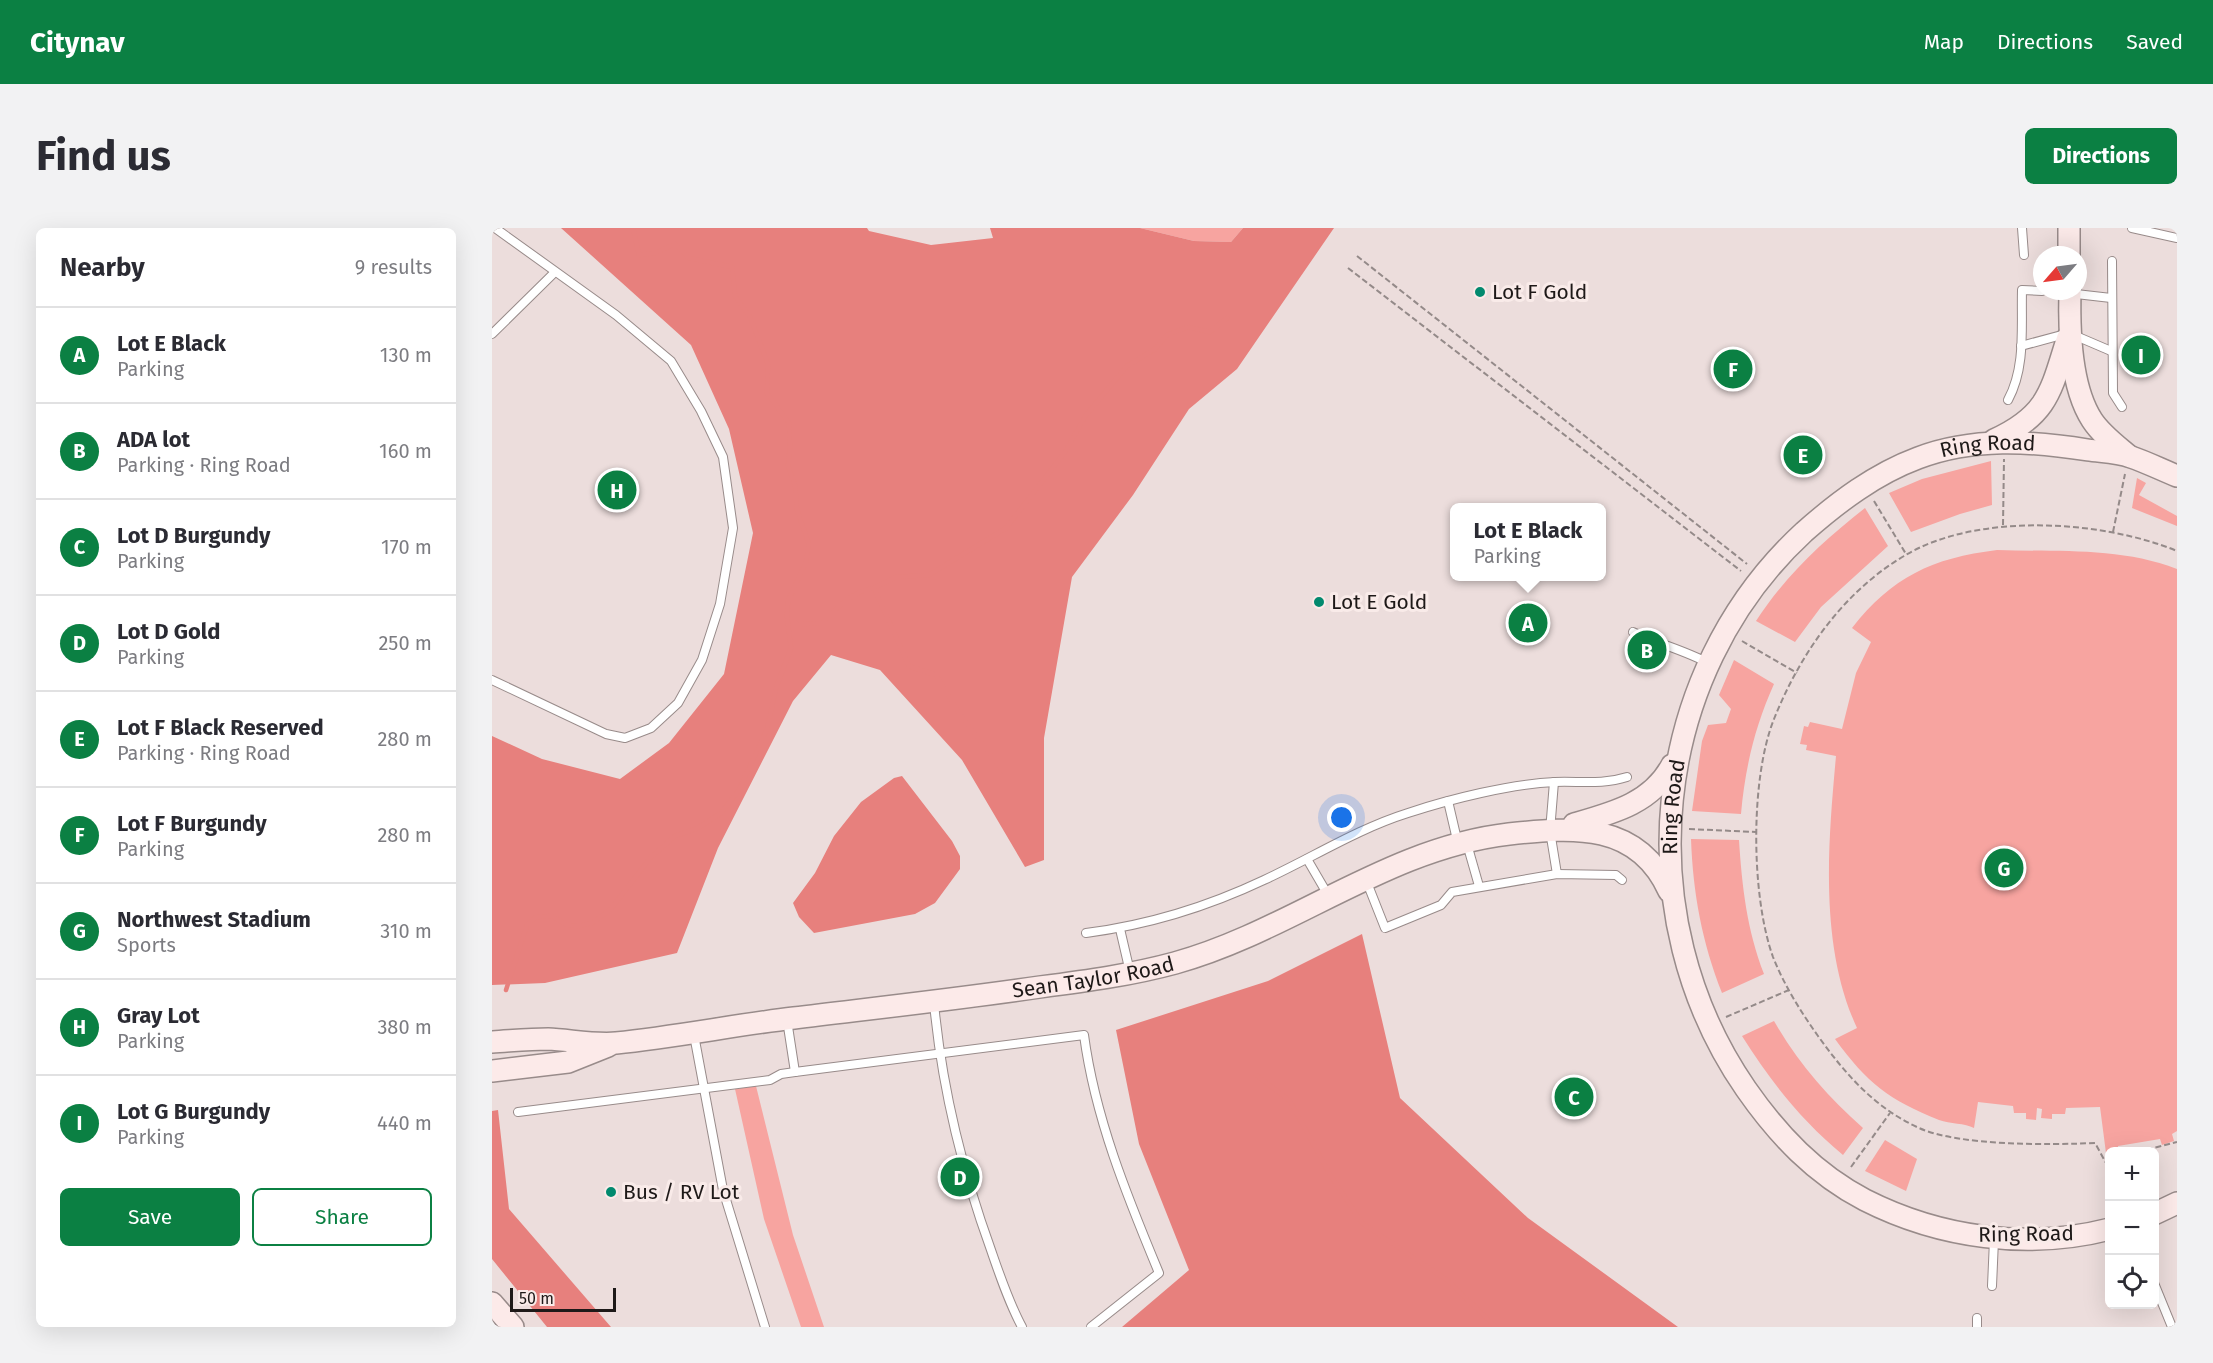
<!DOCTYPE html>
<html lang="en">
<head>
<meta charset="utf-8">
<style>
  body { margin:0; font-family:"Fira Sans",sans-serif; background:#f2f2f3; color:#2b2b33 }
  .controls { position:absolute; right:18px; bottom:18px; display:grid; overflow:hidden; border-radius:9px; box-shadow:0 6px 24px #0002 }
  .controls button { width:54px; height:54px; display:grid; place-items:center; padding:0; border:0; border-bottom:2px solid #e1e1e2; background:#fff; color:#2b2b33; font:30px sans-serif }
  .compass { position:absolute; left:1541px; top:18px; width:54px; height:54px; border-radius:50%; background:#fff; box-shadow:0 6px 24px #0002; rotate:242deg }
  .scale { position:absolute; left:18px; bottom:15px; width:106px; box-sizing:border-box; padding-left:6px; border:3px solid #1e1918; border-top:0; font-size:16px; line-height:21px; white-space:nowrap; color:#1e1918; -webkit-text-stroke:4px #f9ebe9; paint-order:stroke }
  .you { position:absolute; left:850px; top:590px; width:21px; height:21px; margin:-15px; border:4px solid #fff; border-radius:50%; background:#1a73e8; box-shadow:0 0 0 9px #1a73e833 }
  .badge { display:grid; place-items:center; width:39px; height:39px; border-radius:50%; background:#0b8043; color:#fff; font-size:20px; font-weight:700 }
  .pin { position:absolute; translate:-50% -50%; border:3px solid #fff; box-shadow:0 2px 6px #0006 }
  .popup { position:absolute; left:958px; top:275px; width:156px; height:78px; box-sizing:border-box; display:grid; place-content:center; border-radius:9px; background:#fff; filter:drop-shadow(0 2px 4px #0005); font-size:20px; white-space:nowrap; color:#7c7c81 }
  .popup b { font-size:22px; color:#2b2b33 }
  .popup::after { content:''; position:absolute; left:50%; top:100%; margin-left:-12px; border:12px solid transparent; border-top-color:#fff }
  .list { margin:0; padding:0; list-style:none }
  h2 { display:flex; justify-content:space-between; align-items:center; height:78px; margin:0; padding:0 24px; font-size:26px }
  h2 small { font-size:20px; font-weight:400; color:#7c7c81 }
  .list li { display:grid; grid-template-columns:39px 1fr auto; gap:18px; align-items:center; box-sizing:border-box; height:96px; padding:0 24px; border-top:2px solid #e1e1e2 }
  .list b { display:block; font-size:22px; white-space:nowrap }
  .list p { margin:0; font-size:20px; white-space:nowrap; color:#7c7c81 }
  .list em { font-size:20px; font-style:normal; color:#7c7c81 }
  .actions { display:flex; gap:12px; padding:18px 24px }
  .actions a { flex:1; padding:14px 0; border:2px solid #0b8043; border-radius:9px; text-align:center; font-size:21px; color:#0b8043 }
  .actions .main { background:#0b8043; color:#fff }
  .icon { flex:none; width:33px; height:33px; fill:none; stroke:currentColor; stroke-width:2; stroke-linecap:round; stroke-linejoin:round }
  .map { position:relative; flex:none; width:1685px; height:1099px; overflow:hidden; border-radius:9px }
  header { display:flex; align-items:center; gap:36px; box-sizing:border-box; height:84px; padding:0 30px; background:#0b8043; color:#fff }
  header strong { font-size:28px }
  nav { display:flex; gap:33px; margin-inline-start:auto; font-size:21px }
  .intro { display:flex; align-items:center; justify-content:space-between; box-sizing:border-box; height:144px; padding:0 36px }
  h1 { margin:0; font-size:42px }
  .button { padding:15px 27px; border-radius:9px; background:#0b8043; color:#fff; font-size:21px; font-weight:700 }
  main { display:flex; gap:36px; padding:0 36px }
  aside { flex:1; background:#fff; border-radius:9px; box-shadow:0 6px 24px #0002 }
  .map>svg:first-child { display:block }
</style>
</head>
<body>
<header>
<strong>Citynav</strong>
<nav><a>Map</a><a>Directions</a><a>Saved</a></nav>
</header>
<div class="intro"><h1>Find us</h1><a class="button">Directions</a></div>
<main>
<aside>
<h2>Nearby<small>9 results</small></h2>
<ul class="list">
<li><span class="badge">A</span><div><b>Lot E Black</b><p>Parking</p></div><em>130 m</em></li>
<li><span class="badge">B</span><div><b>ADA lot</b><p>Parking · Ring Road</p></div><em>160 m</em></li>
<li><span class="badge">C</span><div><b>Lot D Burgundy</b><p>Parking</p></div><em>170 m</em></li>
<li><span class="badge">D</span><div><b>Lot D Gold</b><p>Parking</p></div><em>250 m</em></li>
<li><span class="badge">E</span><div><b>Lot F Black Reserved</b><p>Parking · Ring Road</p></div><em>280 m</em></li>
<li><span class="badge">F</span><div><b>Lot F Burgundy</b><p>Parking</p></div><em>280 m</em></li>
<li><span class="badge">G</span><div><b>Northwest Stadium</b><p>Sports</p></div><em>310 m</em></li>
<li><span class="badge">H</span><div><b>Gray Lot</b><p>Parking</p></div><em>380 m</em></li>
<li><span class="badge">I</span><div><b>Lot G Burgundy</b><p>Parking</p></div><em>440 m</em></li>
</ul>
<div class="actions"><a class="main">Save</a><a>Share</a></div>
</aside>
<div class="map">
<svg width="1685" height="1099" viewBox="0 0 1685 1099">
  <rect width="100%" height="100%" fill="#ecdddc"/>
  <g fill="#f7a4a0">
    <path d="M648 0H751L739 14 702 13Z"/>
    <path d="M1499 233 1500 277 1468 286 1419 304 1397 265 1430 251Z"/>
    <path d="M1645 250 1654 255 1647 267 1685 288V298L1640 280Z"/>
    <path d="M1373 280 1396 318 1329 379 1303 414 1264 393C1293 348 1331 313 1373 280Z"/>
    <path d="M1505 322C1565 324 1628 319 1685 341V903L1680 906 1682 913 1670 917 1668 911 1626 918V923L1614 925 1608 879 1574 880 1573 886H1560V891L1549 890 1550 881 1545 880 1544 892 1534 891V885H1522L1521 878 1486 874 1482 900C1473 895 1458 896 1447 892 1397 872 1375 855 1343 811L1365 800C1327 718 1336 616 1344 528L1314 522 1315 517 1308 516 1312 498 1316 499 1318 494 1350 501 1364 445 1379 414 1360 400C1400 349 1440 330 1505 322Z"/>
    <path d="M1242 432 1282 456C1263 498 1253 540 1249 586L1200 583 1210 513 1216 497 1234 495 1239 481 1227 467Z"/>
    <path d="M1199 611 1247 612C1250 659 1255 702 1272 746L1230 765C1210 714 1201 666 1199 611Z"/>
    <path d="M1282 793C1306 835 1335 868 1371 900L1351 927C1309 892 1279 854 1250 808Z"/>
    <path d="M264 858 301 1007 332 1099H309L272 991 243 861Z"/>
    <path d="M1393 912 1425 931 1414 963 1373 943Z"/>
  </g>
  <g fill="#e7807d">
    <path d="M69 0H375L377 3 439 17 501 10 498 0H648L702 13 739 14 751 0H842L745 141 697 181 641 267 580 349 552 510V632L533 639 470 532 388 442 339 427 301 473 226 620 185 725 53 755 0 757V508L50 531 128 551 177 515 232 446 261 305 237 201 199 117Z"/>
    <path d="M410 548 460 613 468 628V641L443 675 423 686 322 705 307 689 301 675 323 645 342 608 369 574 402 550Z"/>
    <path d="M870 706 908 870 1036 990 1186 1099H630L697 1042 647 916 624 802 776 753Z"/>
    <path d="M6 882 17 981 119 1099H55L0 1031V883Z"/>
  </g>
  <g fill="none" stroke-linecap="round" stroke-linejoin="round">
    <g stroke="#e7807d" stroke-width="4.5">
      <path d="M382 360 404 349 437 347 514 300 573 224 594 187 635 138 663 121 675 107 696 99 718 104 735 90"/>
      <path d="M296 381 311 396 330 395C345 380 360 363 382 360L417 438 444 447 467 485 511 543"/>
      <path d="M14 762 35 697 44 689 60 688 75 697 87 698 100 695 118 682 159 629 183 608 206 600 229 585 247 562 275 501 284 460 299 420 295 388 296 373 314 334 317 316 305 282 303 257 296 238 298 218 297 195 275 165 276 136 258 89 243 68 240 39 197 30 183 16 163 25 147 27 141 0"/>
      <path d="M764 847 798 873 837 945 870 995 955 1052 1004 1099"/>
    </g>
    <defs>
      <g id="service">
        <path d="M1530 0 1532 27"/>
        <path d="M1640 0 1685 10"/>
        <path d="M1620 33 1621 165 1630 179"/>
        <path d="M1558 63 1619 70"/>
        <path d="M0 106 63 44"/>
        <path d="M1529 118 1577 105 1619 123"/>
        <path d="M1516 172C1534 139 1529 99 1530 62L1550 63"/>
        <path d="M1141 404C1166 416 1192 422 1216 435"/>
        <path d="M0 452 114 506 133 510 159 500 186 475 210 432 228 376 241 300 231 229 209 183 179 133 124 87 3 0"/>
        <path d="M1062 554 1058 603 1065 646"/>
        <path d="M956 573 966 616"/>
        <path d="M975 616 987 658"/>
        <path d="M815 631 836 667"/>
        <path d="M874 652 893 700 949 677 960 664 1065 646 1124 647 1130 652"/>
        <path d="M628 701 638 744"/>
        <path d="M594 705C656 697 715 679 772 652 820 630 865 601 916 585 958 571 1019 556 1063 554 1088 553 1110 557 1135 549"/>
        <path d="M442 775C450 860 470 942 499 1022 508 1048 517 1075 530 1099"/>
        <path d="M295 792 303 844"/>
        <path d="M202 807 231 962 273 1099"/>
        <path d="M26 884 278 852 289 846 303 844 592 807C603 890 635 968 667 1045L599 1099"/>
        <path d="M1662 1055 1680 1099"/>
        <path d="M1500 1058 1502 1012"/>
        <path d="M1485 1099V1090"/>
      </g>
      <g id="secondary">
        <path d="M1577 0V27"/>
        <path d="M1578 63C1577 101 1578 158 1600 192 1609 206 1624 217 1637 228"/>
        <path d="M1502 212C1557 187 1559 162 1576 109"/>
        <path d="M1082 596C1121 585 1160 575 1180 537"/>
        <path id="s1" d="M0 814C18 813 37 811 56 811 78 812 102 817 124 815 183 809 243 797 302 790 384 780 466 771 548 759 594 753 639 747 683 735 799 703 895 620 1017 606 1082 599 1146 594 1177 663"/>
        <path d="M0 843 76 834 116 818"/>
        <path d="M1662 986 1685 975"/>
        <path id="s2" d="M1618 1001C1536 1022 1448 1010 1373 972 1323 946 1286 907 1254 861 1135 689 1157 447 1312 304 1346 274 1383 246 1426 230 1481 209 1539 213 1596 222 1610 224 1625 224 1639 229 1654 234 1670 242 1685 248"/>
        <path d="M0 1075 21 1099"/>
      </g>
    </defs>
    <use href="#service" stroke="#988b8a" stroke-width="10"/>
    <use href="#secondary" stroke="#988b8a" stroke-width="24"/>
    <g stroke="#948a89" stroke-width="2" stroke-dasharray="6 3" stroke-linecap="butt">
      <path d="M865 28 1255 336"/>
      <path d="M856 40 1249 343"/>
      <path d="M1382 273 1414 326"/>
      <path d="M1511 297 1512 231"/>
      <path d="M1621 304 1633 246"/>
      <path d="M1250 413 1305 445"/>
      <path d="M1197 601 1264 604"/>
      <path d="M1234 789 1297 762"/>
      <path d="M1646 924 1685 914"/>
      <path d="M1618 934 1614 935 1603 915C1558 917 1467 918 1427 900 1383 880 1354 847 1326 808 1309 784 1292 757 1281 729 1259 668 1258 551 1282 491 1308 426 1351 364 1412 328 1484 284 1610 292 1685 323"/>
      <path d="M1359 939 1398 885"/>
    </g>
    <use href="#service" stroke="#fff" stroke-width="8"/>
    <use href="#secondary" stroke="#fceae9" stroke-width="21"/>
  </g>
  <g fill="#01896e" stroke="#f9ebe9" stroke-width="2">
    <circle cx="988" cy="64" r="6"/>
    <circle cx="827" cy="374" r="6"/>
    <circle cx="119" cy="964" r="6"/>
  </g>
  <g text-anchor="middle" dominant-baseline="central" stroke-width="6" stroke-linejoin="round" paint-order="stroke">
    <g font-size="21" fill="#1e1918" stroke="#f9ebe9" text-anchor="start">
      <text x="1000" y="64">Lot F Gold</text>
      <text x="839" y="374">Lot E Gold</text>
      <text x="131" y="964">Bus / RV Lot</text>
    </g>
    <g font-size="21" fill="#1e1918" stroke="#f9ebe9">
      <text stroke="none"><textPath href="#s2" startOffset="1234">Ring Road</textPath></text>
      <text stroke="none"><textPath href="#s2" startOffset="714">Ring Road</textPath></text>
      <text stroke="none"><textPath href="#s1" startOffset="606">Sean Taylor Road</textPath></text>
      <text transform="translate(1534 1006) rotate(-1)">Ring Road</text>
    </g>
  </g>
</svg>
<div class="controls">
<button>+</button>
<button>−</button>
<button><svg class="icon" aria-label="locate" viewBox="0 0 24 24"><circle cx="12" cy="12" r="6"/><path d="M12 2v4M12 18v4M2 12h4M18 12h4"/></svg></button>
</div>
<svg class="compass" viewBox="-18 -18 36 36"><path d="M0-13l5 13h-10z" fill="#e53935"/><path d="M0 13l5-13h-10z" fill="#7c7c81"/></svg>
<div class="scale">50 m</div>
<div class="you"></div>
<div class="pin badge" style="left:1036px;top:395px">A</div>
<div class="popup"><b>Lot E Black</b>Parking</div>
<div class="pin badge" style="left:1155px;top:422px">B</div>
<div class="pin badge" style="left:1082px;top:869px">C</div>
<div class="pin badge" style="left:468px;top:949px">D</div>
<div class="pin badge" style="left:1311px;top:227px">E</div>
<div class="pin badge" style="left:1241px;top:141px">F</div>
<div class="pin badge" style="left:1512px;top:640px">G</div>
<div class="pin badge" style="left:125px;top:262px">H</div>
<div class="pin badge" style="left:1649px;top:127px">I</div>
</div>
</main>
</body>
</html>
